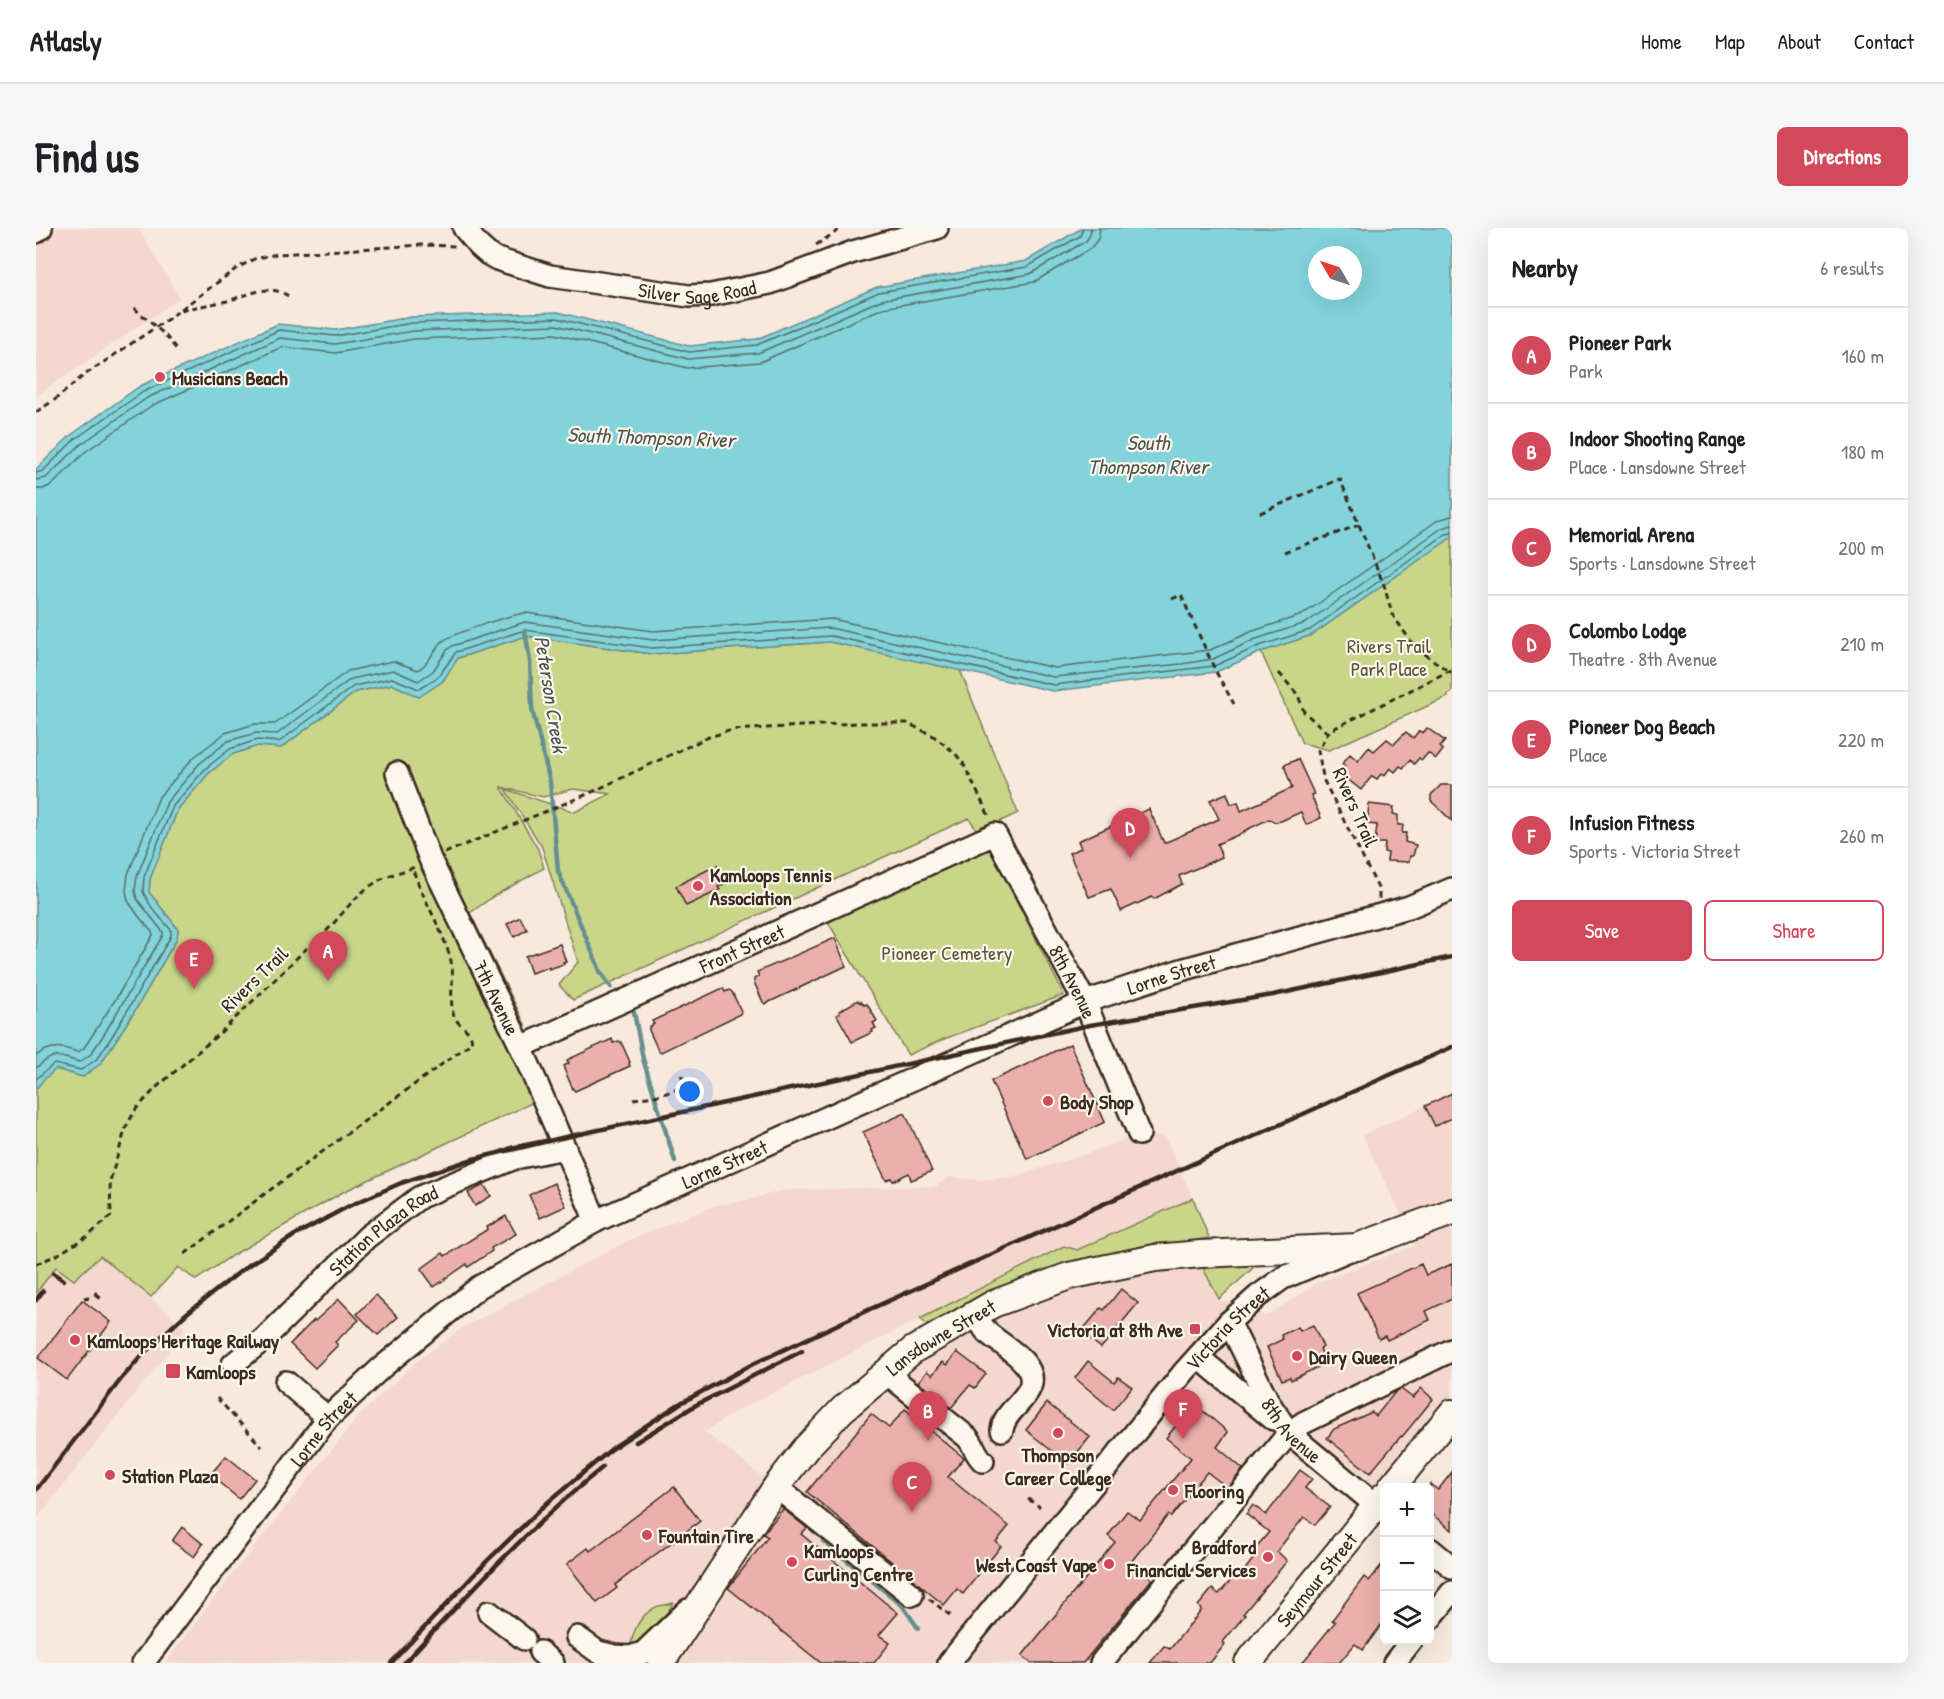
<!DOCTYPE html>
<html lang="en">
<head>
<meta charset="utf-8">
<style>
  body { margin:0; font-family:"Patrick Hand",sans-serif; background:#f6f6f6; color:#202124 }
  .controls { position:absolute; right:18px; bottom:18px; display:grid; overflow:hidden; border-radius:9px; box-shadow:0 6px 24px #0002 }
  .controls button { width:54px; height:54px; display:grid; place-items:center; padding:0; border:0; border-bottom:2px solid #e0e0e0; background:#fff; color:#202124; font:30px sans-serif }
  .compass { position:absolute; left:1272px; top:18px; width:54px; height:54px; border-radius:50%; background:#fff; box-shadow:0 6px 24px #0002; rotate:309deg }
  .you { position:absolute; left:654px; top:864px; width:21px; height:21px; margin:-15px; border:4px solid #fff; border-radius:50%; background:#1a73e8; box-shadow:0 0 0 9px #1a73e833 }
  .badge { display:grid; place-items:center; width:39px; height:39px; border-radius:50%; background:#d1495b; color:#fff; font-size:20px; font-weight:700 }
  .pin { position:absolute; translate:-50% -50px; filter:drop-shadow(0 2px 3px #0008) }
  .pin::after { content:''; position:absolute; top:32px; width:21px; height:18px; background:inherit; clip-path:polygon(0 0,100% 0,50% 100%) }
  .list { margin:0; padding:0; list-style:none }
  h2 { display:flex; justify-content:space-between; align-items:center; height:78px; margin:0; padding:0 24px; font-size:26px }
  h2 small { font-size:20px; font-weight:400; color:#757577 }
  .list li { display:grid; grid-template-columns:39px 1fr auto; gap:18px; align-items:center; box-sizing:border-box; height:96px; padding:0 24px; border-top:2px solid #e0e0e0 }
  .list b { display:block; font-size:22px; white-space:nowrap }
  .list p { margin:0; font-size:20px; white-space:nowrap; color:#757577 }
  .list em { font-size:20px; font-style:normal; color:#757577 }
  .actions { display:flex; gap:12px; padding:18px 24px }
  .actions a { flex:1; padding:14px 0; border:2px solid #d1495b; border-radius:9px; text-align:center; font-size:21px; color:#d1495b }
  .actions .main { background:#d1495b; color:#fff }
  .icon { flex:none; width:33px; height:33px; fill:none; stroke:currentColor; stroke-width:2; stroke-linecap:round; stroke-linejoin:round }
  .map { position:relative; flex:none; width:1416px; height:1435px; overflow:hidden; border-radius:9px }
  header { display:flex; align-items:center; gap:36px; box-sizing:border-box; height:84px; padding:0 30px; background:#fff; border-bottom:2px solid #e0e0e0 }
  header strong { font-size:28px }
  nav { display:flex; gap:33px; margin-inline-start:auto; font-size:21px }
  .intro { display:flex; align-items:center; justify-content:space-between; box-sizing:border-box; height:144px; padding:0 36px }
  h1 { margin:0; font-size:42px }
  .button { padding:15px 27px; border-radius:9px; background:#d1495b; color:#fff; font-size:21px; font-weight:700 }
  main { display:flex; gap:36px; padding:0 36px }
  aside { flex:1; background:#fff; border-radius:9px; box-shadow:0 6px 24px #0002 }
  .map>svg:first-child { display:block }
</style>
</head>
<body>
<header>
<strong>Atlasly</strong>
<nav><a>Home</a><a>Map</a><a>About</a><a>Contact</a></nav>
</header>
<div class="intro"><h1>Find us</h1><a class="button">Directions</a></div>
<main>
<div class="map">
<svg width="1416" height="1435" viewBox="0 0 1416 1435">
  <rect width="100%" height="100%" fill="#f8e9df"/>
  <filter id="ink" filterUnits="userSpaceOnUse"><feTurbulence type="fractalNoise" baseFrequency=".0167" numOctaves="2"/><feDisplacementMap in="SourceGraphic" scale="12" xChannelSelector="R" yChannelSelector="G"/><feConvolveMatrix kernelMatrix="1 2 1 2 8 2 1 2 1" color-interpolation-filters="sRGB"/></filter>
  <g filter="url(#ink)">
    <g fill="#f4d8cf">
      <path d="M0 0H102L144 70 0 168Z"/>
      <path d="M1416 865V1202L1343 1289 1242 1218 1065 1435H129L198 1344 322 1189 377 1136 426 1100 591 1013 680 977 707 973 749 962 900 958 912 949 944 952 976 949 1044 928 1103 906 1129 908 1157 970 1040 1022 1028 1018 699 1184 669 1204 740 1259 809 1191 877 1136 964 1088 1055 1054 1166 1038 1183 1071 1230 1088 1285 1053 1378 1018 1362 981 1326 907Z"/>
      <path d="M63 1028 115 1069 150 1101 0 1292V1065L20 1038 38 1052Z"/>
    </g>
    <g fill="#c9d68a" stroke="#828054" stroke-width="1.5">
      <path d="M1416 309V464L1412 467V469L1293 522 1266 515 1225 424 1276 407Z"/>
      <path d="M490 408 616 426 794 414 924 442 982 585 942 604 933 590 537 772 523 757 542 734 506 619 469 561 539 584 574 566 537 561 507 569 465 559 502 621 508 640 458 668 434 685 490 798 472 808 502 872 307 964 197 1027 160 1052 142 1039 115 1069 64 1028 38 1052 20 1039 0 1065V861L7 852 20 841 47 849 65 835 100 781 141 710 142 701 113 664 114 651 142 581 173 545 197 526 222 518 245 520 320 464 356 456 383 469 407 453 422 430Z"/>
      <path d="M954 620 1028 767 908 811 872 827 789 689Z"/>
      <path d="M1157 970 1173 1010 1079 1027 894 1099 884 1091 1028 1018 1041 1022Z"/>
      <path d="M1214 1030 1217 1040 1183 1071 1166 1038Z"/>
      <path d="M637 1375 616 1410 594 1422C596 1406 602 1389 618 1380 623 1377 631 1377 637 1375Z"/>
    </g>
    <path fill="#82d3da" stroke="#668f8f" stroke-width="1.5" fill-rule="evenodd" d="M1046 0H1416V309L1276 407 1225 424 1180 444 1017 463 794 414 616 426 490 408 422 430 407 453 383 469 356 456 320 464 245 520 222 518 197 526 173 545 142 581 114 651 113 664 142 701 141 710 100 781 65 835 47 849 20 841 7 852 0 861V241L35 207 104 158 242 96 299 102 375 89 522 84 653 118 721 111 841 59 990 33ZM1281 27H1317V63H1281Z"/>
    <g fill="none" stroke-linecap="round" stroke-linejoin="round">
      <g stroke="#576e69" stroke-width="1.5">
        <path d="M0 245 7 243 39 211 107 164 243 102 299 108 376 95 521 90 653 124 721 117 843 64 991 39 1044 8 1047 0"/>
        <path d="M0 252 10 250 44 217 111 170 244 110 299 116 377 103 520 97 652 131 722 125 845 72 994 46 1050 13 1054 7 1055 0"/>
        <path d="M0 261H7L16 257 49 224 115 178 246 119 299 125 378 111 519 106 651 140 724 134 847 80 998 54 1055 20 1062 11 1064 0"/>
        <path d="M0 828C15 816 25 819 42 824L48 820 81 769 117 707 116 704 104 690 92 673 90 663 92 646 123 569 157 530 189 505 219 496H239L312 443 357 433 382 442C394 435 396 424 406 414 414 406 477 386 490 385L617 403 796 391 1019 440 1174 422 1217 403 1266 387 1402 292 1416 288"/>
        <path d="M0 840C20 823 20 828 44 834L55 826 70 803 127 707V704L101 671 99 663 101 648 131 574 163 536 192 513 220 505 241 506 315 451 357 442 382 453 397 443 411 422 416 418 489 394 617 412 794 400 1018 449 1145 436 1177 431 1220 411 1270 395 1406 300 1416 297"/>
        <path d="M0 851 18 836 45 842 61 831 77 807 135 708V702L116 680 107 664 108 649 137 578 169 541 194 521 221 512 243 514 318 458 356 450 383 461 402 449 420 424 489 402 616 420 795 408 1018 457 1178 438 1223 418 1274 402 1410 306 1416 305"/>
      </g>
      <g stroke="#668f8f" stroke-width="4.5">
        <path d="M489 403 494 433 496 481 514 554 522 643 565 745 575 759"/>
        <path d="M598 784 607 831 639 933"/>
        <path d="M787 1313 866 1377 882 1400"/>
      </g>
    </g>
    <g fill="#ebb0ab" stroke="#3b2a1e" stroke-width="1.5">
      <path d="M1391 500 1409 513 1404 519 1407 522 1400 531 1392 525 1386 532 1383 530 1378 536 1374 532 1367 540 1364 538 1359 544 1354 540 1348 548 1345 546 1341 551 1336 548 1325 562 1304 545 1309 538 1306 536 1314 526 1322 533 1333 519 1338 523 1351 511 1358 516 1370 504 1377 510 1383 503 1387 505Z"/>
      <path d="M1262 531 1278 566 1275 567 1285 590 1270 597 1265 584 1245 593 1239 594 1233 591 1208 603 1209 604 1181 616 1186 629 1143 648 1146 656 1118 671 1116 669 1085 683 1075 661 1053 669 1033 625 1045 620 1042 613 1113 581 1128 615 1183 591 1174 572 1191 565 1195 576 1202 574 1205 583 1256 560 1248 537Z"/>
      <path d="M1405 557H1416V593L1395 573V567Z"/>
      <path d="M1333 576 1358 579 1357 586 1362 587V597H1367L1366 605H1370L1369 614 1380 617 1377 628H1374L1373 634 1351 633 1352 625 1348 624 1349 615H1339L1341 597 1331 596Z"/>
      <path d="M681 637 690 655 682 659 684 662 650 678 640 658Z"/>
      <path d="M484 689 491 702 478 709 471 696Z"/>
      <path d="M799 710 810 738 729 776 727 774 718 754V751L723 748 721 744Z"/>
      <path d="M524 716 530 734H527L528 736 513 741V739L495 745 489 728Z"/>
      <path d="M687 760 689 764 693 762 696 764 705 783 704 786 625 824 622 822 613 802V799L618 796 616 793Z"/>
      <path d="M822 772 823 774 825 773 828 777 831 776 841 793 837 795 840 800 836 802 837 804 816 814 801 787 804 785 803 783Z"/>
      <path d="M576 811 577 815 583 813 585 814 594 834 593 835 594 838 539 863 537 861 528 841V838L533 835 531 832Z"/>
      <path d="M1034 816 1069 894 991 931 955 853Z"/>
      <path d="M1416 865V890L1399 898 1389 878Z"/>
      <path d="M869 885 896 943 878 951 875 952 873 945 857 953 855 950 850 952 827 904Z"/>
      <path d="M518 955 530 978 504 990 493 967Z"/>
      <path d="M448 957 455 968 439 978 432 965Z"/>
      <path d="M470 988 480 1006 455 1020 456 1023 432 1039 431 1036 398 1059 385 1041 407 1025 409 1028 452 1001 451 999Z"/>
      <path d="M1385 1036 1390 1047 1416 1036V1071L1390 1083 1394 1092 1351 1112 1349 1108 1343 1111 1321 1065Z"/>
      <path d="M1085 1061 1102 1075 1065 1120 1045 1104 1065 1080 1068 1082Z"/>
      <path d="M340 1067 362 1089 342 1107 321 1086Z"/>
      <path d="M303 1071 323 1092 299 1114 302 1117 279 1140 254 1116 278 1092 279 1093Z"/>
      <path d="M46 1072 75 1094 31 1152 2 1130Z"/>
      <path d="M1277 1097 1287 1119 1284 1121 1291 1135 1255 1152 1254 1149 1246 1152 1231 1119 1247 1111 1245 1107 1262 1099 1264 1103Z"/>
      <path d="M921 1124 950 1146 939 1160 934 1157 915 1180 882 1154 891 1143 896 1147 907 1134 911 1137Z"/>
      <path d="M1052 1133 1078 1154 1082 1149 1096 1159 1077 1182 1039 1150Z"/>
      <path d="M1385 1160 1397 1171 1366 1209 1365 1208 1334 1245 1291 1210 1298 1201 1336 1184 1340 1188 1360 1163 1365 1161 1377 1170Z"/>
      <path d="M1011 1175 1054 1209 1032 1236 990 1202Z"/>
      <path d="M869 1181 928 1230 912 1249 973 1298 960 1314 965 1318 927 1366 921 1361 908 1377 771 1264 835 1186 853 1200Z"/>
      <path d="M1167 1183 1192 1204 1181 1219 1207 1241 1192 1260 1171 1244 1135 1289 1132 1287 1095 1334 1116 1351 1047 1435H995L986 1428 1079 1314 1072 1308 1091 1283 1104 1292 1155 1230 1130 1210 1146 1190 1155 1198Z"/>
      <path d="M190 1228 219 1251 203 1271 174 1247Z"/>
      <path d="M1264 1242 1276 1251 1269 1260 1294 1279 1279 1297 1268 1289 1241 1323 1251 1333 1207 1386 1209 1387 1187 1414 1189 1416 1174 1435H1114L1128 1418 1134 1421 1165 1383V1381L1162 1378 1176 1361 1183 1366 1201 1345 1204 1348 1221 1326 1217 1323 1233 1304 1210 1286 1217 1277 1230 1287Z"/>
      <path d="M1416 1244V1302L1394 1285V1256L1402 1262Z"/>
      <path d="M638 1259 664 1293 579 1357 581 1360 561 1375 531 1336 552 1320 554 1323Z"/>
      <path d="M747 1281 771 1300 765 1306 862 1385 843 1407 854 1415 838 1435H785L692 1360 732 1309 727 1306Z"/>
      <path d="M146 1299 167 1316 158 1329 136 1313Z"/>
      <path d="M1348 1334V1393L1327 1422 1319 1416 1303 1435H1266L1299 1394 1296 1392 1328 1349 1333 1353Z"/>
    </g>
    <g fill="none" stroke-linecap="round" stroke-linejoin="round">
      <defs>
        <g id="minor">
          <path id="s1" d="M428 0 443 18 452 26 461 31 514 48 653 68 675 67 734 55 817 24 901 0"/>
          <path d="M0 4 5 0"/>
          <path id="s2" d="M361 545 394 631 485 819 560 993"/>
          <path id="s3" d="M485 819 959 606 1049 774 1103 906"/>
          <path d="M940 1086C944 1093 947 1101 953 1106 967 1118 1003 1136 994 1159 988 1175 968 1184 966 1202"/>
          <path id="s4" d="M1193 1094 1233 1175 1253 1205 1348 1284"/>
          <path d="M1162 1129 1237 1191"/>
          <path id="s5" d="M197 1136 228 1111 331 1009 384 969 479 930 529 920"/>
          <path d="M849 1144 931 1209C938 1216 939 1226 947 1233"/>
          <path d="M250 1154 292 1190"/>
          <path d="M740 1259 876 1367"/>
          <path d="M1394 1321 1416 1339"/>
          <path d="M453 1384 488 1411"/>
          <path d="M1394 1391 1416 1364"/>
          <path d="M541 1409 562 1424 579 1428 594 1429 607 1425 652 1382"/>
          <path d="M504 1424 517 1435"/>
          <path id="s6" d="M107 1435 292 1190 344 1141 443 1059 560 993 1049 774 1145 742 1373 679 1416 661"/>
          <path id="s7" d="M913 1435 1148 1144 1193 1094 1222 1068 1247 1050 1313 1022"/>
          <path d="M1065 1435 1253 1205 1267 1195 1416 1122"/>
          <path d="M1358 1435 1376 1412"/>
        </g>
        <g id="major">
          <path d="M1355 1260 1416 1185"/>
          <path id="s8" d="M625 1435 740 1259 770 1220 806 1182 877 1122 957 1076 1033 1048 1119 1030 1165 1026 1321 1019 1416 984"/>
          <path id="s9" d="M1212 1435 1348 1268"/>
        </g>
      </defs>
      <use href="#minor" stroke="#3b2a1e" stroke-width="26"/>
      <use href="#major" stroke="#3b2a1e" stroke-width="30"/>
      <g stroke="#3b2a1e" stroke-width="3" stroke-dasharray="6 4.5" stroke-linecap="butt">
        <path d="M780 17 806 0"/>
        <path d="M98 80 128 106 142 123"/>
        <path d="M145 82C160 79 176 76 191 73 214 67 231 54 254 69"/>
        <path d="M0 184 20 171 47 148 129 93 201 40 218 31 241 26 274 24 386 17 419 18"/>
        <path d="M1224 285 1304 251 1348 357 1356 386 1378 418 1412 443"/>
        <path d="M1249 324 1323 297"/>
        <path d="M1136 371 1145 367 1180 444 1198 476"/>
        <path d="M1243 445 1262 467 1268 484 1292 505"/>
        <path d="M409 625 554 565 670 510 696 502 822 495H871L896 507 918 524 927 535 952 586V589"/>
        <path d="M1343 671V662L1288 553 1282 523 1292 505 1295 502 1413 443 1416 445"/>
        <path d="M597 871 625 867 650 858 645 847"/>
        <path d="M149 1026 230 965 435 815C439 802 419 798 417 785 413 768 419 751 415 733 407 702 388 673 377 642"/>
        <path d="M0 1036 21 1027 52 1008 75 988 74 953 90 899 100 881 122 858 184 805 270 721C297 703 311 672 339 655 350 647 366 644 379 639"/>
        <path d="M181 1170 226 1219"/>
        <path d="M992 1271 1004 1279"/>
        <path d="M893 1371 915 1388"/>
      </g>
      <use href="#minor" stroke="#fbf7ec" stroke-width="21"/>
      <use href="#major" stroke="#fbf7ec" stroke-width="26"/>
      <g stroke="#3b2a1e" stroke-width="4.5">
        <path d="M17 1045 27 1052"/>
        <path d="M60 1066 63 1069"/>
        <path d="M50 1070H51"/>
        <path d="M0 1072 7 1063"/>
        <path d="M600 1214 660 1177 766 1123"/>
        <path d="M0 1262 86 1150 110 1123 151 1085 210 1039 259 1007 313 978 365 955 437 931 525 910 1054 797 1237 767 1416 729"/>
        <path d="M355 1435 451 1333 511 1275 578 1219 643 1176 715 1137 830 1083 1416 819"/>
        <path d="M368 1435C431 1367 494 1298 567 1239"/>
      </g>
    </g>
  </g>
  <g fill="#d1495b" stroke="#fbf7ec" stroke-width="2">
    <circle cx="124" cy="149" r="6"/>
    <circle cx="662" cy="658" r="6"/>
    <circle cx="1012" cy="873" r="6"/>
    <rect x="1153" y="1095" width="12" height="12" rx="3"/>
    <circle cx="39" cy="1112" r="6"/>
    <circle cx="1261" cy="1128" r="6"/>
    <rect x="129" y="1135" width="16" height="16" rx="3"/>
    <circle cx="1022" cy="1205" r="6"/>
    <circle cx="74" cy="1247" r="6"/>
    <circle cx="1137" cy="1262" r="6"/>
    <circle cx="611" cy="1307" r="6"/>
    <circle cx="1232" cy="1329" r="6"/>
    <circle cx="756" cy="1334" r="6"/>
    <circle cx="1073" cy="1336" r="6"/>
  </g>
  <g text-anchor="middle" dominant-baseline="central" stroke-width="4.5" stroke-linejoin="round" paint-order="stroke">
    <g font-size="20" fill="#3b2a1e" stroke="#fbf7ec">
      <text stroke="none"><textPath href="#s1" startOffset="250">Silver Sage Road</textPath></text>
      <text transform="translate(1320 579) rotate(66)">Rivers Trail</text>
      <text stroke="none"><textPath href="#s3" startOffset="242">Front Street</textPath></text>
      <text stroke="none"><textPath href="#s6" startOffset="1268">Lorne Street</textPath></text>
      <text transform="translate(218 751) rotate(-44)">Rivers Trail</text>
      <text stroke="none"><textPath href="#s3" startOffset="687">8th Avenue</textPath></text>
      <text stroke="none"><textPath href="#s2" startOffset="246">7th Avenue</textPath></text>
      <text stroke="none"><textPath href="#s6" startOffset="782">Lorne Street</textPath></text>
      <text stroke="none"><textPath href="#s5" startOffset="202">Station Plaza Road</textPath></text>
      <text stroke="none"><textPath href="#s7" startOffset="436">Victoria Street</textPath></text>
      <text stroke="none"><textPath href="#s8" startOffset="435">Lansdowne Street</textPath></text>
      <text stroke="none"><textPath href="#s4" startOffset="126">8th Avenue</textPath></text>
      <text stroke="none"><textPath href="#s6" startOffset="296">Lorne Street</textPath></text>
      <text stroke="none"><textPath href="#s9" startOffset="108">Seymour Street</textPath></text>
    </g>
    <g font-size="20" font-weight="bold" fill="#3b2a1e" stroke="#fbf7ec" text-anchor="start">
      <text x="136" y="149">Musicians Beach</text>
      <text x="674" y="646">Kamloops Tennis<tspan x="674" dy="23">Association</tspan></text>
      <text x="1024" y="873">Body Shop</text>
      <text x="1147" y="1101" text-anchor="end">Victoria at 8th Ave</text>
      <text x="51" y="1112">Kamloops Heritage Railway</text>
      <text x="1273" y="1128">Dairy Queen</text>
      <text x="150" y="1143">Kamloops</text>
      <text x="1022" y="1226" text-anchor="middle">Thompson<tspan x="1022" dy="23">Career College</tspan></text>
      <text x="86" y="1247">Station Plaza</text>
      <text x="1149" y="1262">Flooring</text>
      <text x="623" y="1307">Fountain Tire</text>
      <text x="1220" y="1318" text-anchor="end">Bradford<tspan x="1220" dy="23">Financial Services</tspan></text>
      <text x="768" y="1322">Kamloops<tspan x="768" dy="23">Curling Centre</tspan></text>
      <text x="1061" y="1336" text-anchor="end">West Coast Vape</text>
    </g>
    <g font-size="20" fill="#5e5539" stroke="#fbf7ec">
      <text x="1353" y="417">Rivers Trail<tspan x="1353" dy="23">Park Place</tspan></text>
      <text x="911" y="724">Pioneer Cemetery</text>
    </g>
    <g font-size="21" font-style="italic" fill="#4d544d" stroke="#fbf7ec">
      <text transform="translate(615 209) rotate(2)">South Thompson River</text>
      <text x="1112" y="214">South<tspan x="1112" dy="24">Thompson River</tspan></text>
      <text transform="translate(515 466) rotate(81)">Peterson Creek</text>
    </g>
  </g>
</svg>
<div class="controls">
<button>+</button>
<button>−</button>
<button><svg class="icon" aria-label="layers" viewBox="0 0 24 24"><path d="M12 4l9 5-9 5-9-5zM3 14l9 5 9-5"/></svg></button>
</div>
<svg class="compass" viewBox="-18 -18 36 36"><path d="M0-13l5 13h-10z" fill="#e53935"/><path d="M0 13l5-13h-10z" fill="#757577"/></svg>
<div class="you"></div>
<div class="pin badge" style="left:292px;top:753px">A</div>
<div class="pin badge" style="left:892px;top:1213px">B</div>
<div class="pin badge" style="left:876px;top:1284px">C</div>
<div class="pin badge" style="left:1094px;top:630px">D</div>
<div class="pin badge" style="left:158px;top:761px">E</div>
<div class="pin badge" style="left:1147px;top:1211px">F</div>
</div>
<aside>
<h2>Nearby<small>6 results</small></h2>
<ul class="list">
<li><span class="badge">A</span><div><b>Pioneer Park</b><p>Park</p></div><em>160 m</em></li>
<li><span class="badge">B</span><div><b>Indoor Shooting Range</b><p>Place · Lansdowne Street</p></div><em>180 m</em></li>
<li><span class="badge">C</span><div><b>Memorial Arena</b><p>Sports · Lansdowne Street</p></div><em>200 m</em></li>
<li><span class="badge">D</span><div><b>Colombo Lodge</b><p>Theatre · 8th Avenue</p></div><em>210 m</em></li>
<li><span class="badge">E</span><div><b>Pioneer Dog Beach</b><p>Place</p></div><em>220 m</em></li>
<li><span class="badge">F</span><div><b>Infusion Fitness</b><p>Sports · Victoria Street</p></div><em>260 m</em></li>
</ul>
<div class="actions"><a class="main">Save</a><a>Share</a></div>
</aside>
</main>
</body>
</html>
